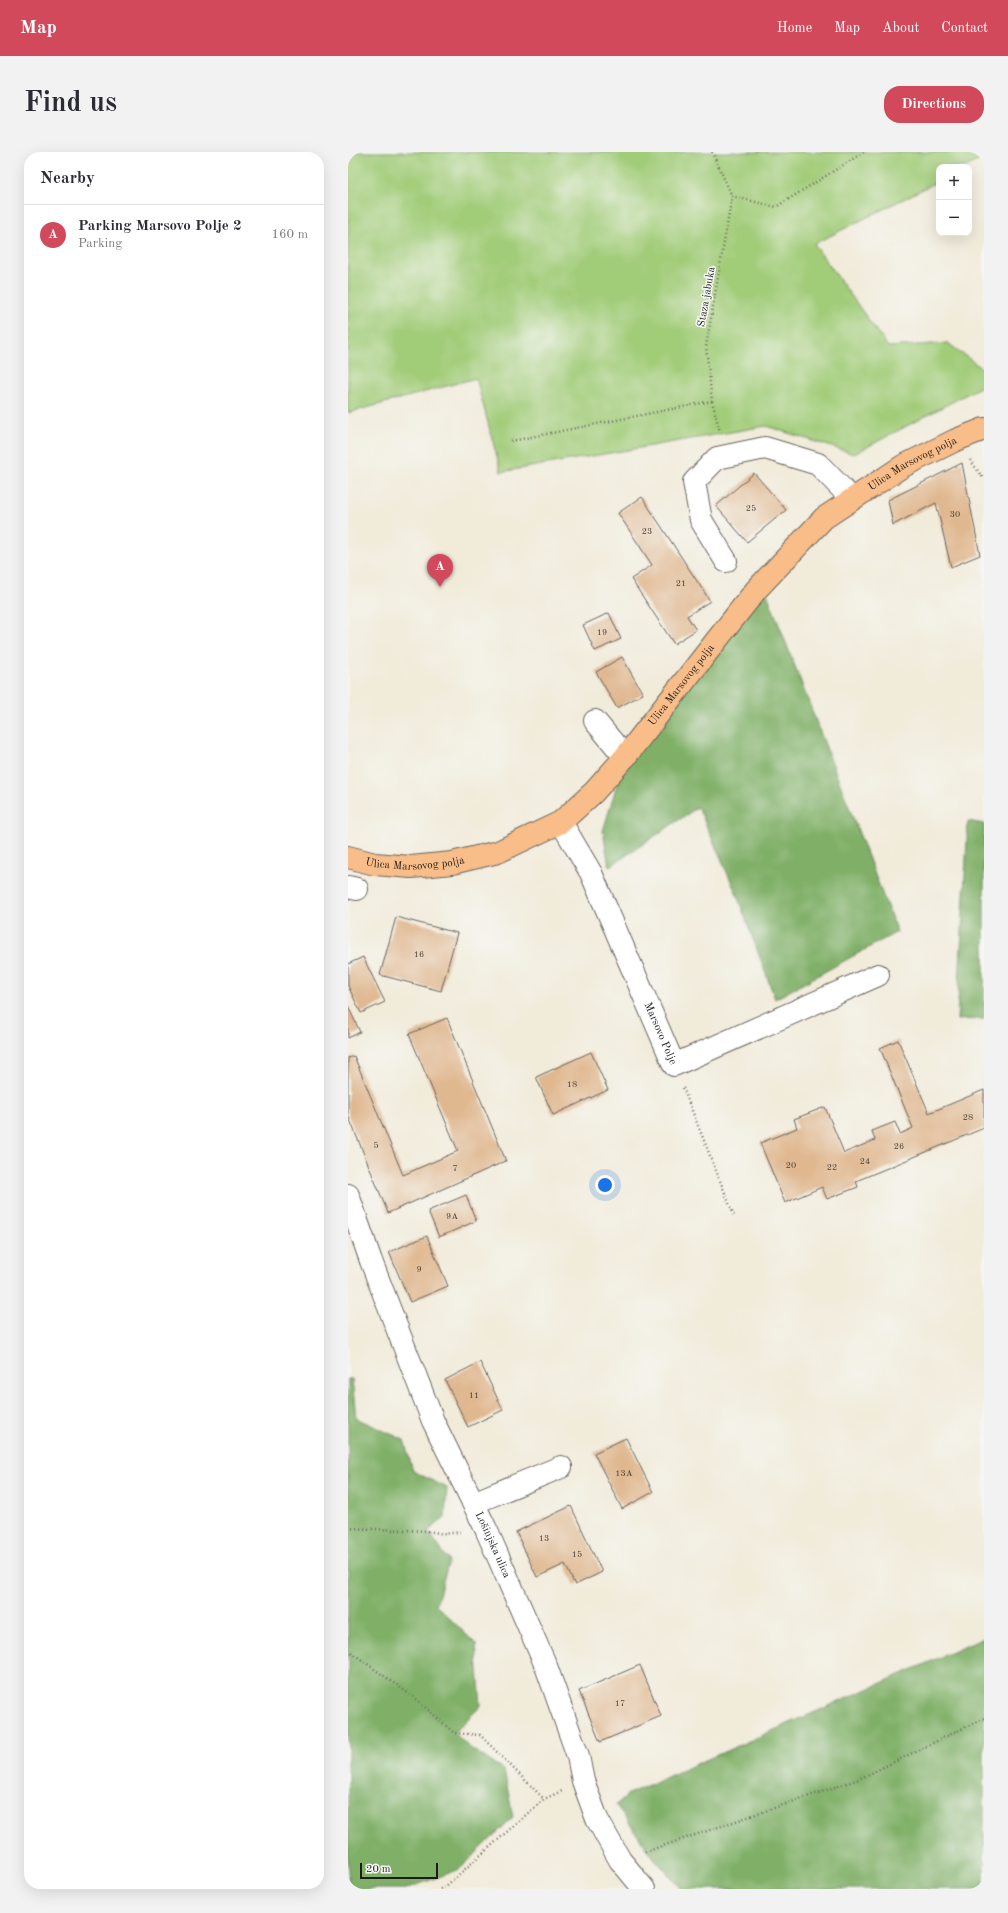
<!DOCTYPE html>
<html lang="en">
<head>
<meta charset="utf-8">
<style>
  body { margin:0; font-family:"Old Standard TT",serif; background:#f2f2f3; color:#2b2b33 }
  .controls { position:absolute; right:12px; top:12px; display:grid; overflow:hidden; border-radius:8px; box-shadow:0 4px 16px #0002 }
  .controls button { width:36px; height:36px; display:grid; place-items:center; padding:0; border:0; border-bottom:1px solid #e1e1e2; background:#fff; color:#2b2b33; font:20px sans-serif }
  .scale { position:absolute; left:12px; bottom:10px; width:78px; box-sizing:border-box; padding-left:4px; border:2px solid #1c1c1c; border-top:0; font-size:11px; line-height:14px; white-space:nowrap; color:#1c1c1c; -webkit-text-stroke:3px #f6f6f2; paint-order:stroke }
  .you { position:absolute; left:257px; top:1033px; width:14px; height:14px; margin:-10px; border:3px solid #fff; border-radius:50%; background:#1a73e8; box-shadow:0 0 0 6px #1a73e833 }
  .badge { display:grid; place-items:center; width:26px; height:26px; border-radius:50%; background:#d1495b; color:#fff; font-size:13px; font-weight:700 }
  .pin { position:absolute; translate:-50% -33px; filter:drop-shadow(0 1px 2px #0008) }
  .pin::after { content:''; position:absolute; top:21px; width:14px; height:12px; background:inherit; clip-path:polygon(0 0,100% 0,50% 100%) }
  .list { margin:0; padding:0; list-style:none }
  h2 { display:flex; justify-content:space-between; align-items:center; height:52px; margin:0; padding:0 16px; font-size:17px }
  h2 small { font-size:13px; font-weight:400; color:#7c7c81 }
  .list li { display:grid; grid-template-columns:26px 1fr auto; gap:12px; align-items:center; box-sizing:border-box; height:60px; padding:0 16px; border-top:1px solid #e1e1e2 }
  .list b { display:block; font-size:15px; white-space:nowrap }
  .list p { margin:0; font-size:13px; white-space:nowrap; color:#7c7c81 }
  .list em { font-size:13px; font-style:normal; color:#7c7c81 }
  .map { position:relative; flex:none; width:636px; height:1737px; overflow:hidden; border-radius:16px }
  header { display:flex; align-items:center; gap:24px; box-sizing:border-box; height:56px; padding:0 20px; background:#d1495b; color:#fff }
  header strong { font-size:19px }
  nav { display:flex; gap:22px; margin-inline-start:auto; font-size:14px }
  .intro { display:flex; align-items:center; justify-content:space-between; box-sizing:border-box; height:96px; padding:0 24px }
  h1 { margin:0; font-size:28px }
  .button { padding:10px 18px; border-radius:16px; background:#d1495b; color:#fff; font-size:14px; font-weight:700 }
  main { display:flex; gap:24px; padding:0 24px }
  aside { flex:1; background:#fff; border-radius:16px; box-shadow:0 4px 16px #0002 }
  .map>svg:first-child { display:block }
</style>
</head>
<body>
<header>
<strong>Map</strong>
<nav><a>Home</a><a>Map</a><a>About</a><a>Contact</a></nav>
</header>
<div class="intro"><h1>Find us</h1><a class="button">Directions</a></div>
<main>
<aside>
<h2>Nearby<small></small></h2>
<ul class="list">
<li><span class="badge">A</span><div><b>Parking Marsovo Polje 2</b><p>Parking</p></div><em>160 m</em></li>
</ul>
</aside>
<div class="map">
<svg width="636" height="1737" viewBox="0 0 636 1737">
  <rect width="100%" height="100%" fill="#f6f6f2"/>
  <filter id="ink" filterUnits="userSpaceOnUse"><feTurbulence type="fractalNoise" baseFrequency=".025" numOctaves="2"/><feDisplacementMap in="SourceGraphic" scale="8" xChannelSelector="R" yChannelSelector="G"/><feConvolveMatrix kernelMatrix="1 2 1 2 8 2 1 2 1" color-interpolation-filters="sRGB"/></filter>
  <filter id="wash" filterUnits="userSpaceOnUse"><feTurbulence type="fractalNoise" baseFrequency=".012" numOctaves="4" result="noise"/><feDisplacementMap in="SourceGraphic" scale="16" xChannelSelector="R" yChannelSelector="G"/><feGaussianBlur stdDeviation="0.9" result="paint"/><feColorMatrix in="noise" values="0 0 0 0 0 0 0 0 0 0 0 0 0 0 0 0 0 1.4 0 .05"/><feComposite in="paint" operator="in"/></filter>
  <g filter="url(#wash)">
    <rect width="100%" height="100%" fill="#f1ebda"/>
    <path fill="#a1cc78" stroke="#5e744a" d="M0 0H636V6L618 15H591V29L466 92 540 195 600 191 636 218V233L506 302 418 274 153 320 128 226 0 261Z"/>
    <g fill="#80b068" stroke="#4e6642">
      <path d="M415 431 549 780 427 847 389 743 350 655 261 715 255 679 277 605Z"/>
      <path d="M620 669 636 672V867L609 868Z"/>
      <path d="M0 1227H4L8 1266 56 1288 65 1319 99 1336 97 1366 80 1379 101 1409 88 1453 128 1492 133 1554 106 1581 122 1596 156 1618 165 1665 112 1717 58 1737H0Z"/>
      <path d="M636 1486V1737H334L306 1706 268 1653 280 1642Z"/>
    </g>
    <g id="blocks">
      <g fill="#e0b890">
        <path d="M614 311 632 403 603 415 588 351 545 373 540 348Z"/>
        <path d="M406 321 438 358 399 390 368 354Z"/>
        <path d="M294 345 362 449 339 464 348 478 326 492 283 427 304 413 270 361Z"/>
        <path d="M261 461 273 487 247 499 235 473Z"/>
        <path d="M274 505 295 542 269 556 248 520Z"/>
        <path d="M48 765 109 781 93 839 32 823Z"/>
        <path d="M15 805 37 850 13 861 0 834V812Z"/>
        <path d="M0 854 12 880 0 886Z"/>
        <path d="M99 866 158 1009 40 1061 0 963V906L6 904 55 1023 110 999 61 882Z"/>
        <path d="M550 888 581 961 636 938V976L508 1029 510 1035 479 1047 474 1035 437 1051 412 991 449 976 446 967 477 955 496 1001 527 988 524 979 547 970 552 982 565 976 532 896Z"/>
        <path d="M243 900 260 938 205 963 188 925Z"/>
        <path d="M118 1043 128 1069 91 1085 80 1059Z"/>
        <path d="M79 1084 100 1134 62 1150 41 1100Z"/>
        <path d="M132 1210 155 1258 120 1275 97 1228Z"/>
        <path d="M278 1286 305 1340 274 1357 246 1301Z"/>
        <path d="M223 1354 254 1420 227 1433 217 1412 189 1425 168 1380Z"/>
        <path d="M292 1513 313 1564 252 1590 231 1539Z"/>
      </g>
    </g>
  </g>
  <g filter="url(#ink)">
    <use href="#blocks" fill-opacity="0" stroke="#67645e" stroke-width="1"/>
    <g fill="none" stroke-linecap="round" stroke-linejoin="round">
      <defs>
        <g id="minor">
          <path d="M378 409 353 368 346 330 369 306 417 296 470 312 503 346"/>
          <path d="M247 569 277 605"/>
          <path id="s1" d="M213 670 243 721 326 913 530 823"/>
          <path d="M0 735 9 737"/>
          <path id="s2" d="M0 1043 23 1109 85 1269 138 1377 198 1514 230 1604 235 1629 249 1667 272 1708 296 1737"/>
          <path d="M125 1351 213 1315"/>
        </g>
        <g id="major">
          <path id="s3" d="M0 705 27 712 63 715 104 711 150 700 213 670 246 640 277 605 408 438 476 366 555 314 608 288 636 277"/>
        </g>
      </defs>
      <use href="#minor" stroke="#67645e" stroke-width="24"/>
      <use href="#major" stroke="#67645e" stroke-width="24"/>
      <g stroke="#67645e" stroke-width="2.5" stroke-dasharray="1 3" stroke-linecap="butt">
        <path d="M364 0 384 44 428 55 516 0"/>
        <path d="M364 249 372 280"/>
        <path d="M163 289 364 249 358 195 384 44"/>
        <path d="M622 308 636 327"/>
        <path d="M335 936 387 1066"/>
        <path d="M0 1376 80 1379 96 1382 112 1380"/>
        <path d="M0 1498 68 1547 106 1581 132 1583 196 1647"/>
        <path d="M297 1700 511 1627 636 1566"/>
        <path d="M92 1737 98 1734 196 1647 214 1639"/>
      </g>
      <use href="#minor" stroke="#fff" stroke-width="22"/>
      <use href="#major" stroke="#f8bd88" stroke-width="22"/>
    </g>
  </g>
  <g text-anchor="middle" dominant-baseline="central" stroke-width="3" stroke-linejoin="round" paint-order="stroke">
    <g font-size="9" fill="#4d4339">
      <text x="403" y="356">25</text>
      <text x="607" y="362">30</text>
      <text x="299" y="379">23</text>
      <text x="333" y="431">21</text>
      <text x="254" y="480">19</text>
      <text x="71" y="802">16</text>
      <text x="224" y="932">18</text>
      <text x="620" y="965">28</text>
      <text x="28" y="993">5</text>
      <text x="551" y="994">26</text>
      <text x="517" y="1009">24</text>
      <text x="443" y="1013">20</text>
      <text x="484" y="1015">22</text>
      <text x="107" y="1016">7</text>
      <text x="104" y="1064">9A</text>
      <text x="71" y="1117">9</text>
      <text x="126" y="1243">11</text>
      <text x="276" y="1321">13A</text>
      <text x="196" y="1386">13</text>
      <text x="229" y="1402">15</text>
      <text x="272" y="1551">17</text>
    </g>
    <g font-size="11" fill="#1c1c1c" stroke="#f6f6f2">
      <text transform="translate(359 145) rotate(-80)">Staza jabuka</text>
      <text stroke="none"><textPath href="#s3" startOffset="729">Ulica Marsovog polja</textPath></text>
      <text stroke="none"><textPath href="#s3" startOffset="405">Ulica Marsovog polja</textPath></text>
      <text stroke="none"><textPath href="#s3" startOffset="68">Ulica Marsovog polja</textPath></text>
      <text stroke="none"><textPath href="#s1" startOffset="234">Marsovo Polje</textPath></text>
      <text stroke="none"><textPath href="#s2" startOffset="379">Lošinjska ulica</textPath></text>
    </g>
  </g>
</svg>
<div class="controls">
<button>+</button>
<button>−</button>
</div>
<div class="scale">20 m</div>
<div class="you"></div>
<div class="pin badge" style="left:92px;top:435px">A</div>
</div>
</main>
</body>
</html>
